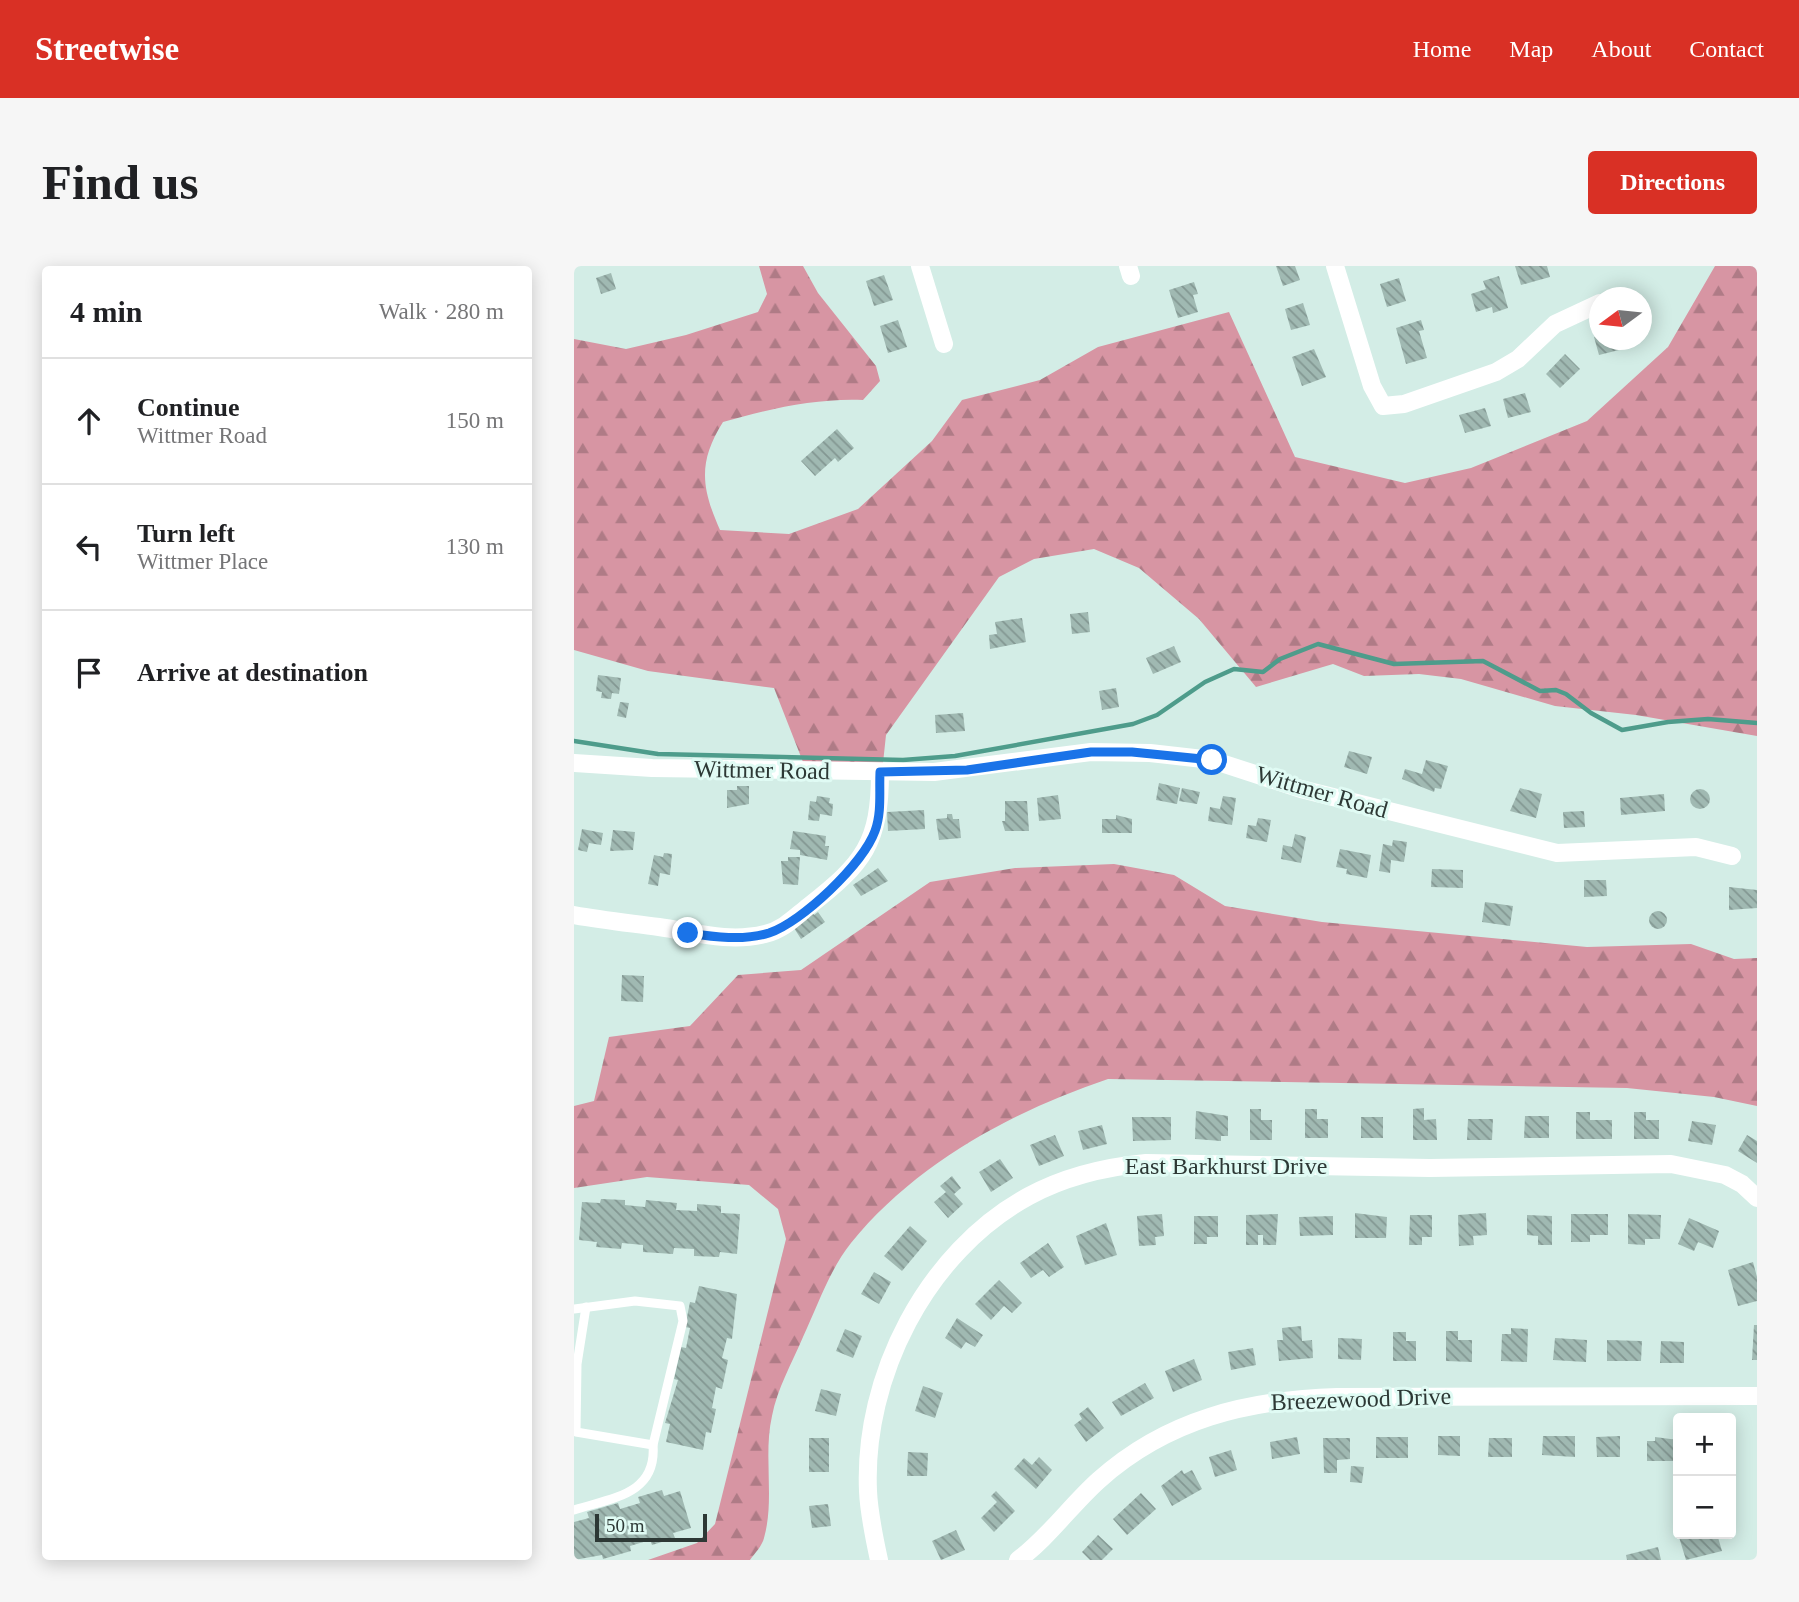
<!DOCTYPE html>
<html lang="en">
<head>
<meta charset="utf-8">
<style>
  body { margin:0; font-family:Georgia,serif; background:#f6f6f6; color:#202124 }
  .controls { position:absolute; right:21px; bottom:21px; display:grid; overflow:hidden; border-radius:7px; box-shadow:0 4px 18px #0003 }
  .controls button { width:63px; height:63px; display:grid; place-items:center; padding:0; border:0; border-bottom:2px solid #e0e0e0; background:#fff; color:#202124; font:35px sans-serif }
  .compass { position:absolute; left:1015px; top:21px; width:63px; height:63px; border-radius:50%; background:#fff; box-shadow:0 4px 18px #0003; rotate:255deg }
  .scale { position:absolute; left:21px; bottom:18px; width:112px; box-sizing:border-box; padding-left:7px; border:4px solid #2d3835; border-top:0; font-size:19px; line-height:24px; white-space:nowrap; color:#2d3835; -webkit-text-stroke:5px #e0fbf4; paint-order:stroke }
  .stop { position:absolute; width:21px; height:21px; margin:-16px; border:5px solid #1a73e8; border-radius:50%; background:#fff }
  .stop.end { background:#1a73e8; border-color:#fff; box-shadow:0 2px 7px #0008 }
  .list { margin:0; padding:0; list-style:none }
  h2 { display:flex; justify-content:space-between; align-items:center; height:91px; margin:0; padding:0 28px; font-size:30px }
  h2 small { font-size:23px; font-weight:400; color:#757577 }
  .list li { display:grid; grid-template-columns:46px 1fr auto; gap:21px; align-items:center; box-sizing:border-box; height:126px; padding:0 28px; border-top:2px solid #e0e0e0 }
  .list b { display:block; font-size:26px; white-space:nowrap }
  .list p { margin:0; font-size:23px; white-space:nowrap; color:#757577 }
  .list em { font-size:23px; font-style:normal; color:#757577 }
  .icon { flex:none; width:38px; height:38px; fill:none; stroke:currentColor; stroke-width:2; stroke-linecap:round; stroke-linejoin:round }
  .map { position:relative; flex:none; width:1183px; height:1294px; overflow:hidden; border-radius:7px }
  header { display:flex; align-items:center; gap:42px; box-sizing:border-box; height:98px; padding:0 35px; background:#d93025; color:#fff }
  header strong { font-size:33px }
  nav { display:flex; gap:38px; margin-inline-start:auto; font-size:24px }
  .intro { display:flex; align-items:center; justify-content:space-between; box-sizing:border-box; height:168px; padding:0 42px }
  h1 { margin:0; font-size:49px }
  .button { padding:18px 32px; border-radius:7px; background:#d93025; color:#fff; font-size:24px; font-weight:700 }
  main { display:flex; gap:42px; padding:0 42px }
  aside { flex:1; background:#fff; border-radius:7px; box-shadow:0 4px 18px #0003 }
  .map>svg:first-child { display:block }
</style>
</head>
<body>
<header>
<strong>Streetwise</strong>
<nav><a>Home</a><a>Map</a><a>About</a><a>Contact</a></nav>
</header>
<div class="intro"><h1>Find us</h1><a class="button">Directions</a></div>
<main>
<aside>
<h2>4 min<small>Walk · 280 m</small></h2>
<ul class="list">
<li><svg class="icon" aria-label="ahead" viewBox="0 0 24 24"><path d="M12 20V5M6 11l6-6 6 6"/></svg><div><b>Continue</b><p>Wittmer Road</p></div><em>150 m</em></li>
<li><svg class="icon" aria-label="left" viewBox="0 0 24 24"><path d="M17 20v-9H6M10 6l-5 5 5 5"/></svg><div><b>Turn left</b><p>Wittmer Place</p></div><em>130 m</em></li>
<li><svg class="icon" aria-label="arrive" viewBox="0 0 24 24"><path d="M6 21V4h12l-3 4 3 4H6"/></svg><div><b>Arrive at destination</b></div></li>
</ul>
</aside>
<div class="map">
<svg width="1183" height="1294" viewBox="0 0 1183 1294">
  <defs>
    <pattern id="forest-firs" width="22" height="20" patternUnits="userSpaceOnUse" patternTransform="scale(1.75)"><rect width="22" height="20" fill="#d795a3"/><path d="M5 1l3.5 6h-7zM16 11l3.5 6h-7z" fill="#af7b86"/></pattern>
    <pattern id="building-back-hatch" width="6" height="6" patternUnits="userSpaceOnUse" patternTransform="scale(1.75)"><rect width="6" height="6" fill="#a0b9b2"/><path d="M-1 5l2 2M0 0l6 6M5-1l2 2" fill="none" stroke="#839792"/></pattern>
  </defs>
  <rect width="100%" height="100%" fill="#d3ede6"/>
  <g fill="url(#forest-firs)">
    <path d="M185 0H229L244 27 302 100 306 115 289 134C243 132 194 143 149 156 124 196 127 221 146 264L215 268 284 243 358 175 388 134 466 114 524 81 655 46 721 191 831 217 897 202 1013 155 1094 81 1141 0H1183V470L1062 449 981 440 887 413 845 408 790 410 759 398 682 421 625 353 565 302 520 283 460 293 425 311 312 469 309 497 229 496 200 422 74 405 0 384V73L52 83 112 69 184 46 193 28Z"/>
    <path d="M540 598 600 609 651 640 748 656 1013 681 1117 678 1160 693 1183 692V840L1140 831 1053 822 534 813C439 845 342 897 277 977 256 1003 243 1041 229 1071 218 1097 203 1123 198 1150 189 1190 201 1233 190 1272 188 1280 181 1287 176 1294H74L123 1277 141 1258 212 973 204 943 175 919 73 911 0 922V840L20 835 35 771 116 760 164 709 227 704 356 616 441 602Z"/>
  </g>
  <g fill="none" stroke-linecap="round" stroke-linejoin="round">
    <path stroke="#4e9c8b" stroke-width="4.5" d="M0 475 84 488 329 494 381 490 559 458 583 449 631 416 660 403 689 406 706 393 744 378 820 398 909 395 966 425 982 424 992 428 1017 447 1048 464 1094 456 1134 453 1183 457"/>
  </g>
  <g fill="url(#building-back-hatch)">
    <path d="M702 0H721L726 14 709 20Z"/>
    <path d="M941 0H973L976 11 947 19Z"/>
    <path d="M37 7 42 23 27 28 22 12Z"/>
    <path d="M310 9 319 34 300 40 292 15Z"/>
    <path d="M925 10 934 42 919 47 918 41 902 46 897 28 912 23 909 15Z"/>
    <path d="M825 12 832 35 813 41 806 18Z"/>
    <path d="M620 16 624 28 619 29 624 46 604 52 595 24Z"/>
    <path d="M729 37 736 59 717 64 711 43Z"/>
    <path d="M324 54 333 81 314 87 306 60Z"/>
    <path d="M847 54 850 64 845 65 853 92 832 98 822 62Z"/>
    <path d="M1026 70V74H1047L1049 83 1025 89 1020 71Z"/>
    <path d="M740 83 752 111 728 120 718 91Z"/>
    <path d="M991 88 1006 103 986 122 972 108Z"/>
    <path d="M951 127 957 146 934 152 929 133Z"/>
    <path d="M911 142 917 160 891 167 885 149Z"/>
    <path d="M263 163 280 182 264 196 261 192 241 210 227 195Z"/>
    <path d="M514 346 516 366 498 368 496 348Z"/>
    <path d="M448 352 452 376 416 383 415 369 423 368 421 356Z"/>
    <path d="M600 380 607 396 579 408 572 392Z"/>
    <path d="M24 409 47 412 45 428 38 427 37 433 27 432 28 426 22 425Z"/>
    <path d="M542 422 545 441 528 444 525 425Z"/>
    <path d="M46 436 55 437 52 452 43 450Z"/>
    <path d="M389 447 391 465 362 467 361 449Z"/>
    <path d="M775 485 798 491 793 508 770 501Z"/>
    <path d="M852 494 874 500 867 523 861 522 860 526 828 513 831 503 848 508Z"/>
    <path d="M585 517 606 522 603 538 582 534Z"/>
    <path d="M163 520H175V538L153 542V524H163Z"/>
    <path d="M608 522 626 526 623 538 605 535Z"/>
    <path d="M946 522 968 528 962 552 936 545Z"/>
    <circle cx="1126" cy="533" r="10"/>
    <path d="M1090 528 1091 545 1047 549 1046 532Z"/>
    <path d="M484 529 487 553 465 555 463 532Z"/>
    <path d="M243 530 256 532 255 537 259 538 258 550 246 548 245 555 234 554 236 535 242 536Z"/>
    <path d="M649 530 662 532 658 559 634 555 636 541 646 543Z"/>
    <path d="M431 535H453L455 565H431L428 555H431Z"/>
    <path d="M350 544 351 563 314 565 313 546Z"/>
    <path d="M1010 545 1011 561 990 562 989 546Z"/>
    <path d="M373 548H378L379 553H385L387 572 365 574 362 553 373 552Z"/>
    <path d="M542 549 558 553V567H528V553H542Z"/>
    <path d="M684 552 697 554 693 576 672 572 674 559 682 560Z"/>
    <path d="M8 563 29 567 27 579 15 577 13 586 4 584Z"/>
    <path d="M39 564 61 566 59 584 36 585Z"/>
    <path d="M219 565 252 570 251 580H255L253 594 226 589V584L216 583Z"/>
    <path d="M721 568 732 571 727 597 707 593 709 579 718 581Z"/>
    <path d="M819 574 833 576 830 596 817 594 816 607 805 605 809 578 818 580Z"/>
    <path d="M766 583 797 589 793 612 772 608 773 603 762 601Z"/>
    <path d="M90 587 98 588 96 609 86 607 84 620 74 618 80 589 89 591Z"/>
    <path d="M214 591H226L224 619 209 618 207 595H214Z"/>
    <path d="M304 602 314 615 287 630 279 619Z"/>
    <path d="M858 603 889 604V622L857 621Z"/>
    <path d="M1010 614H1032L1033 630 1010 631Z"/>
    <path d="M1155 621 1183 624V642L1155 644Z"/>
    <path d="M911 636 939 640 936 660 908 656Z"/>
    <path d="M237 644 240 649 244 646 251 656 227 673 220 662Z"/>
    <circle cx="1084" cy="654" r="9"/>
    <path d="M48 709 70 710 69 736 47 735Z"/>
    <path d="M850 842V854L862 853 863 874H839V843Z"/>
    <path d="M676 843H687V854H698V874H676Z"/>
    <path d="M731 843H743V853H754V872H731Z"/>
    <path d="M622 845 654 850V870H647V875L621 873Z"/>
    <path d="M1002 846H1016V854H1038V873H1002Z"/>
    <path d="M1060 846H1072V854H1085V873H1060Z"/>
    <path d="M951 850H975V872H950Z"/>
    <path d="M558 851H597V874L559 875Z"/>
    <rect x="787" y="851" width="22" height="21"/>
    <path d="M894 853H919L918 874H893Z"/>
    <path d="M1118 855 1142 859 1138 879 1114 875Z"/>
    <path d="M528 859 533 878 509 884 504 865Z"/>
    <path d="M481 869 490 890 465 900 456 879Z"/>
    <path d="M1173 869 1183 875V897L1164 885Z"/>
    <path d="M426 893 439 912 417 926 405 906Z"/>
    <path d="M378 910 387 922 380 928 389 938 374 952 360 936 372 926 366 920Z"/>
    <path d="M27 933 51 934V939L71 941 72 934 103 937 102 944 123 945V938L147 940V947L166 948 163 988 146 986 145 991 120 990V983L100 982 99 988 69 986V979L48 977 47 983 22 981 23 976 5 974 8 936 26 937Z"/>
    <path d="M781 947 813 951 812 972H781Z"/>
    <path d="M912 947 913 969 899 970 900 979 885 980 884 949Z"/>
    <path d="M588 948 590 970 581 971 582 979 565 980 563 950Z"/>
    <path d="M704 948 702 979H689V969H684V979H672V949Z"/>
    <path d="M997 948H1034V969H1016V976H997Z"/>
    <path d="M1054 948 1087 949 1086 973H1071V979L1054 978Z"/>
    <path d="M836 949H858V971H848V979H835Z"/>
    <path d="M953 949 978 950V979H964V970L953 969Z"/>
    <path d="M620 950H644V971H633V978H620Z"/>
    <path d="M759 950V969L726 970 725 951Z"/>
    <path d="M1115 952 1145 965 1139 982 1124 976 1120 985 1104 978Z"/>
    <path d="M532 957 543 989 511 999 502 970Z"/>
    <path d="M336 960 353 975 328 1005 310 990Z"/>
    <path d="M474 977 490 1001 475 1011 469 1004 457 1012 446 997Z"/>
    <path d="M1179 996 1183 1011V1035L1164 1040 1154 1004Z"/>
    <path d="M300 1006 317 1016 305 1038 287 1028Z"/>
    <path d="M425 1014 448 1037 438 1047 430 1040 417 1054 401 1038Z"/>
    <path d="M125 1020 163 1028 158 1073 153 1072 148 1092 154 1094 148 1123 142 1121 138 1142 142 1143 137 1167 132 1166 129 1184 92 1176 96 1158 91 1157 104 1114 100 1113 107 1081 112 1082 116 1062 111 1061 116 1036 121 1037Z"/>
    <path d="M383 1052 409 1069 401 1081 392 1076 387 1083 371 1072Z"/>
    <path d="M1180 1059H1183V1094H1178Z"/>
    <path d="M727 1060 728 1075 738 1074 739 1092 705 1095 703 1074H709L708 1062Z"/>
    <path d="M937 1062 954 1063 953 1096 927 1095 928 1068H937Z"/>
    <path d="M271 1063 288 1070 279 1092 262 1085Z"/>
    <path d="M872 1065H884V1074H898V1096L872 1095Z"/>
    <path d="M819 1066H832V1075H842V1095H819Z"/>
    <path d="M764 1072 788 1073 787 1094 764 1093Z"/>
    <path d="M981 1072 1013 1074 1012 1096 979 1094Z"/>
    <path d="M1033 1074 1068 1075 1067 1095H1033Z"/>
    <path d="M1087 1075 1110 1076V1097H1086Z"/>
    <path d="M679 1082 682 1099 657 1104 654 1086Z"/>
    <path d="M620 1093 628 1114 599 1126 591 1105Z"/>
    <path d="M571 1117 580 1132 547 1150 538 1136Z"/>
    <path d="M349 1120 369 1127 361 1152 341 1145Z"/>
    <path d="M247 1123 267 1128 262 1150 241 1145Z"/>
    <path d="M514 1141 530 1162 512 1176 500 1159 508 1153 505 1148Z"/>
    <path d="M864 1170H886V1190L864 1189Z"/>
    <path d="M969 1170H1001V1191L968 1189Z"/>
    <path d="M1046 1170V1191H1023L1022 1171Z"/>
    <path d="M723 1171 726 1188 698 1193 696 1176Z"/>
    <rect x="802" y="1171" width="32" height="21"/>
    <path d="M1081 1171 1104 1174V1195H1073V1175H1081Z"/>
    <rect x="235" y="1172" width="20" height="34"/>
    <path d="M749 1172H776V1193L763 1194V1207H750Z"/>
    <path d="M915 1172H938V1191H914Z"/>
    <path d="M657 1184 663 1204 641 1211 635 1191Z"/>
    <path d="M334 1186 354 1187 353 1210H333Z"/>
    <path d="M465 1191 478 1204 462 1223 440 1203 450 1192 458 1199Z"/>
    <path d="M777 1200 790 1201 788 1217 776 1216Z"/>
    <path d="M608 1204 610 1208 618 1204 628 1223 598 1240 587 1220Z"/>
    <path d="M88 1224 90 1230 106 1225 117 1262 99 1267 101 1272 78 1279 76 1274 56 1280 57 1285 29 1293 28 1289 0 1294V1256L15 1252 13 1246 44 1237 46 1243 66 1237 64 1231Z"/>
    <path d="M422 1225 441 1245 420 1266 407 1252 423 1236 417 1230Z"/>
    <path d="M567 1227 582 1243 553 1269 539 1253Z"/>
    <path d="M254 1238 257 1260 238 1262 235 1240Z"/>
    <path d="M382 1264 391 1284 367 1294 358 1275Z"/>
    <path d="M1116 1268H1143L1148 1285 1112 1294 1105 1271Z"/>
    <path d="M524 1269 539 1283 528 1294H516L508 1286Z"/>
    <path d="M1084 1281 1087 1294H1053L1052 1289Z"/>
  </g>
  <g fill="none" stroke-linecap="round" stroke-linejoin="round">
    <g stroke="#fff" stroke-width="9">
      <path d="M12 1041 3 1098 2 1166 79 1179"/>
      <path d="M0 1043 61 1035 106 1040 109 1055 79 1179C83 1229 37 1232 0 1244"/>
    </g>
    <g stroke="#fff" stroke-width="18">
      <path d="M346 0 370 78"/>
      <path d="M554 0 557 10"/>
      <path d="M761 0 798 120 809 140 830 138 922 106 944 93 981 58 1026 37"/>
      <path d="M0 497 78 502 360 506 517 486 576 487 638 494 727 523 983 587 1122 581 1158 590"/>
      <path d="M0 649C28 654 56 657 85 661 120 666 155 677 191 668 209 664 221 651 235 640 290 597 306 577 306 506"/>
      <path d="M305 1294C300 1271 295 1248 294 1225 289 1111 352 986 455 930 492 910 531 901 572 897L856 902 1097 898 1151 909 1168 918 1183 932"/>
      <path d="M444 1294C474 1272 497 1239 525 1214 593 1153 674 1134 763 1131L1183 1130"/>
    </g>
  </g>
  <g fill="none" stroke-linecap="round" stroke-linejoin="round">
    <path stroke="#1a73e8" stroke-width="9" d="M114 667C140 671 169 675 195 667 228 656 289 598 301 565 308 546 305 525 306 506L393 504 517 486H558L638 494"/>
  </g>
  <g text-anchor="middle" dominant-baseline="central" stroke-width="6" stroke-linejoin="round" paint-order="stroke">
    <g font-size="24" fill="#2d3835" stroke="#e0fbf4">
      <text transform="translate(188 504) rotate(1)">Wittmer Road</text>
      <text transform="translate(748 526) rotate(16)">Wittmer Road</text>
      <text x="652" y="900">East Barkhurst Drive</text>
      <text transform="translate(787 1133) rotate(-2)">Breezewood Drive</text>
    </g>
  </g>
</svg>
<div class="controls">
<button>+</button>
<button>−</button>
</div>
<svg class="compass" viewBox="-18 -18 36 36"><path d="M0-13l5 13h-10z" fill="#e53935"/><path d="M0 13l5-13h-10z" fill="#757577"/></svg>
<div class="scale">50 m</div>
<div class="stop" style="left:638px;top:494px"></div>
<div class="stop end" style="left:114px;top:667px"></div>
</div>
</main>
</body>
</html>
